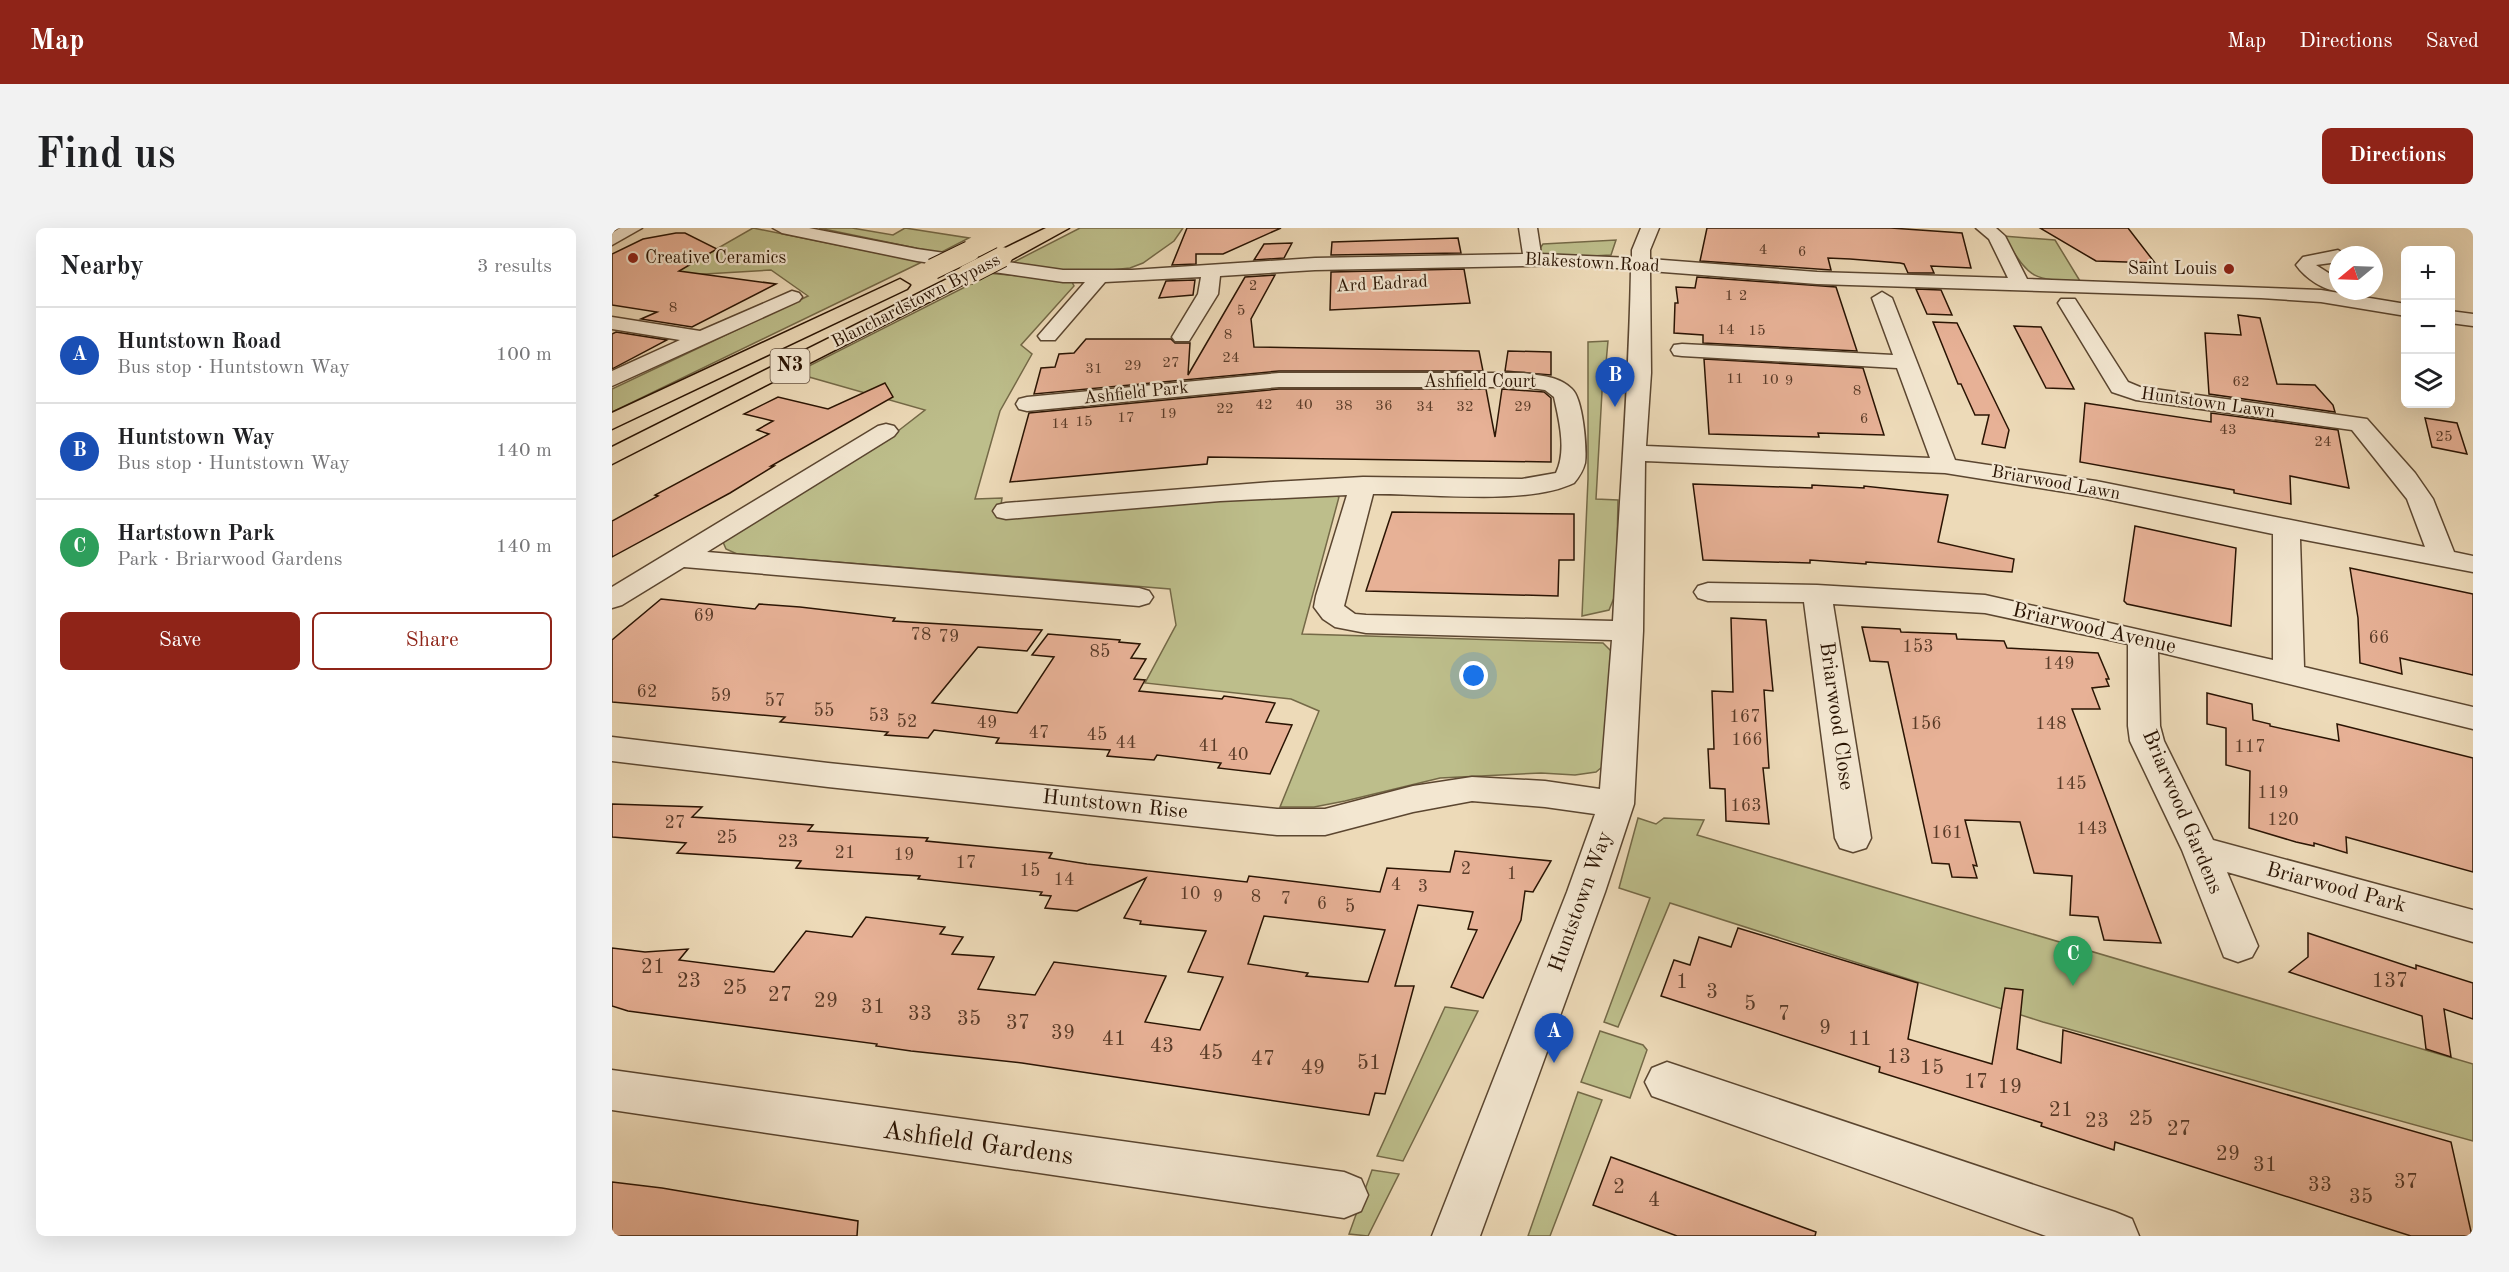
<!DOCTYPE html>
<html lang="en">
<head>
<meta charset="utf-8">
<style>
  body { margin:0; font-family:"Old Standard TT",serif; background:#f2f2f2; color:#202124 }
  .controls { position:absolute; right:18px; top:18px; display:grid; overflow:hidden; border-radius:9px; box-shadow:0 6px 24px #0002 }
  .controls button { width:54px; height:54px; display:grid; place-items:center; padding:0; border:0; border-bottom:2px solid #e0e0e0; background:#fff; color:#202124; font:30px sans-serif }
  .compass { position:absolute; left:1717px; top:18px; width:54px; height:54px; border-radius:50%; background:#fff; box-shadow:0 6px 24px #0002; rotate:251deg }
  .you { position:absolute; left:862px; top:448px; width:21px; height:21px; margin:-15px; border:4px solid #fff; border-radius:50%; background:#1a73e8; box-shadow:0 0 0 9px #1a73e833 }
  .badge { display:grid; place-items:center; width:39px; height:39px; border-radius:50%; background:#8f2418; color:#fff; font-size:20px; font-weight:700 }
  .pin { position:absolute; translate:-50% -50px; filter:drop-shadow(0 2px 3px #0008) }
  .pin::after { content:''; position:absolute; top:32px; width:21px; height:18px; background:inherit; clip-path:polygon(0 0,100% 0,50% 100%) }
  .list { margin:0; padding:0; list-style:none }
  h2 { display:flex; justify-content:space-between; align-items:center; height:78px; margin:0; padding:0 24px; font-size:26px }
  h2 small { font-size:20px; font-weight:400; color:#757577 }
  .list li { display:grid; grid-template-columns:39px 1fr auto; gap:18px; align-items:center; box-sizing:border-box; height:96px; padding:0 24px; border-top:2px solid #e0e0e0 }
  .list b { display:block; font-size:22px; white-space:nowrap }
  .list p { margin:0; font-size:20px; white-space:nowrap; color:#757577 }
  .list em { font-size:20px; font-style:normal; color:#757577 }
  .actions { display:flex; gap:12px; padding:18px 24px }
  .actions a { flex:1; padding:14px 0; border:2px solid #8f2418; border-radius:9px; text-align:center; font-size:21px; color:#8f2418 }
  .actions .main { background:#8f2418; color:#fff }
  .icon { flex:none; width:33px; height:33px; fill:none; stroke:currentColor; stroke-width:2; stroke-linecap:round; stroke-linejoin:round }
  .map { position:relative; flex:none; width:1861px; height:1008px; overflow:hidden; border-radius:9px }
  header { display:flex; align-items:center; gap:36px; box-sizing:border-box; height:84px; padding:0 30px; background:#8f2418; color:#fff }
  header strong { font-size:28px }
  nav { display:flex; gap:33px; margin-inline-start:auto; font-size:21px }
  .intro { display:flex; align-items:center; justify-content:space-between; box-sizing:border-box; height:144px; padding:0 36px }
  h1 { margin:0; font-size:42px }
  .button { padding:15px 27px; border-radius:9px; background:#8f2418; color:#fff; font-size:21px; font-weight:700 }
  main { display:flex; gap:36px; padding:0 36px }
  aside { flex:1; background:#fff; border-radius:9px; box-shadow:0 6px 24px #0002 }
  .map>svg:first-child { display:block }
</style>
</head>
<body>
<header>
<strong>Map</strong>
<nav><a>Map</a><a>Directions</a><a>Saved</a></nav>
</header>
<div class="intro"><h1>Find us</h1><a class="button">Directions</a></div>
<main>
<aside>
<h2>Nearby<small>3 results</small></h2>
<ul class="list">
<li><span class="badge" style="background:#1a4fb4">A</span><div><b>Huntstown Road</b><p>Bus stop · Huntstown Way</p></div><em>100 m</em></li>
<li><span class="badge" style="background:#1a4fb4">B</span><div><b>Huntstown Way</b><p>Bus stop · Huntstown Way</p></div><em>140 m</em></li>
<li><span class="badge" style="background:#2e9e5b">C</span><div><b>Hartstown Park</b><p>Park · Briarwood Gardens</p></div><em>140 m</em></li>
</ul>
<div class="actions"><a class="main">Save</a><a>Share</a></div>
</aside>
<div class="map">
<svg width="1861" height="1008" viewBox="0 0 1861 1008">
  <rect width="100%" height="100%" fill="#eddab8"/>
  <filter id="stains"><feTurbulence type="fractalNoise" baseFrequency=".00333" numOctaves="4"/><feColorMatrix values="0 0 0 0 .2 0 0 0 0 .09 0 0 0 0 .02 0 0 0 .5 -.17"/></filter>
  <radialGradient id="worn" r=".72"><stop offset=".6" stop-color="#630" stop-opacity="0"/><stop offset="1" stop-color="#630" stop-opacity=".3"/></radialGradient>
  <g fill="#bdbe8b" stroke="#746947" stroke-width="1.5">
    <path d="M141 0 310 34 0 184V161L196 68 159 42 42 49 61 39H73Z"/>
    <path d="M207 0H240L281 7 293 0 357 10 328 25Z"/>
    <path d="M468 0H571L562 13 531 35 518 40 470 45 394 38Z"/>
    <path d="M1391 8 1443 12 1468 53C1416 52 1419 50 1391 8Z"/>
    <path d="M1004 12 999 27C986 28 934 30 926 23L931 16Z"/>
    <path d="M374 45 459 52 462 58 409 117 420 126 388 183 363 271 390 270 388 284 718 265 727 269 690 406 991 415 999 423 990 539 984 544 963 547 929 545 828 550 733 573 702 579H668L707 483 679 471 533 455 564 397 558 361 125 326 114 321 111 314 115 305 277 210 313 182 183 145 371 50Z"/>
    <path d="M996 113 993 146H991L984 271 1006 272 1004 365 997 382 970 388 976 251V114Z"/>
    <path d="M1026 590 1044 596 1052 590 1092 592 1085 607 1861 836V913L1431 794 1058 675 1006 799 992 794 1038 670 1007 660Z"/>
    <path d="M833 779 866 783 791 933 765 928Z"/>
    <path d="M988 803 1031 817 1035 822 1018 870 969 854Z"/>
    <path d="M966 864 990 872 938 1008H916Z"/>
    <path d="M760 942 787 946 756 1008 737 1006Z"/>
  </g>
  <g fill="#e7b196" stroke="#2a1403" stroke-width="1.5" fill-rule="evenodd">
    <path d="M575 0H669L611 26H584V36L560 37Z"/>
    <path d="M1095 0H1279L1350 5 1359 40 1319 38 1322 45H1296L1292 36 1288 35 1238 31 1216 30 1219 42 1088 33Z"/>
    <path d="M1428 0H1516L1543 35 1484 33Z"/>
    <path d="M64 5H73L105 21 67 43 164 56 80 99 29 91 45 84 0 77V26L31 11Z"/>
    <path d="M846 10 849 25 719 27 720 14Z"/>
    <path d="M680 15 672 30 642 32 652 16Z"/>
    <path d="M852 41 858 75 718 82 719 44Z"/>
    <path d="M663 47 639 91 642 119 867 123 871 143H667L422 166 429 140 443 139 447 126 462 125 474 111H559L563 115H578L576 147 633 49Z"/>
    <path d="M1085 49 1224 59 1245 123 1091 115V107L1062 105 1063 75H1066L1064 59 1083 60Z"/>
    <path d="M583 52 581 67 547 70 554 53Z"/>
    <path d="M1304 61 1329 62 1340 87 1315 86Z"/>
    <path d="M1626 87 1648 90 1665 156 1703 157 1721 177 1723 184 1597 166 1593 105 1629 107Z"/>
    <path d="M1321 94 1345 95 1397 202 1393 220 1370 216 1377 187H1363L1349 156H1346Z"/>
    <path d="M1402 98 1429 99 1462 161 1434 160Z"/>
    <path d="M4 104 55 112 0 141V106Z"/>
    <path d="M896 123 939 124V147L893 143Z"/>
    <path d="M1092 131 1251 140 1272 207 1206 205 1207 209 1097 206Z"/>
    <path d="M273 155 281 169 159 238H162L118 265 0 329V293L46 268 43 267 157 206 145 202 161 193 132 186 166 169 216 181Z"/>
    <path d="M667 161H874L883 209 890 161 932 164 939 170V234L596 229 595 236 398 254 417 185Z"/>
    <path d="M1473 175 1599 194V185L1726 202 1737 260 1678 248 1679 276 1622 265V262L1468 234Z"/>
    <path d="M1813 190 1845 195 1855 226 1820 219Z"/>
    <path d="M1081 256 1200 260V257L1252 260V258L1336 267 1326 314 1402 331 1400 344 1254 334V336L1198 332V335L1091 332Z"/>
    <path d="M780 284 962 286V332H947L946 368 754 363Z"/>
    <path d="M1523 298 1624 320 1619 398 1515 376 1512 373Z"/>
    <path d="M1738 340 1861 366V447L1788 430 1790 446 1748 435 1746 390Z"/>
    <path d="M49 371 143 381 147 376 188 379 283 390 281 393 430 402 415 423 366 419 320 475 405 485 442 429 420 427 436 406 508 412 507 414 528 416 519 430 534 431 522 451 533 452 527 463 610 471 612 468 663 475 654 494 680 497 658 546 606 540 609 535 545 527 542 532 517 530 495 528 498 522 384 515 387 510 322 502 316 510 273 507 276 504 168 494 173 489 0 474V412Z"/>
    <path d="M1119 390 1154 392 1161 463 1152 462 1157 540H1151L1157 596 1114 593 1113 561 1098 560 1096 521H1102L1100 463 1121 464Z"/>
    <path d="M1250 399 1288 401 1289 404 1344 406 1345 411 1392 413 1395 420 1486 425 1497 451H1494L1497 458 1480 460 1488 481H1460L1549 715 1492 712 1486 689 1458 687 1460 648 1422 645 1408 594 1353 592 1365 638 1361 637 1365 650 1340 649 1337 636 1320 635 1276 434 1258 433Z"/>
    <path d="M1595 465 1640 476 1641 492 1658 496V498L1727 513 1725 496 1861 530V644L1734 609 1735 625 1702 615V618L1684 614 1637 600 1638 543 1614 537V500L1595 496Z"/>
    <path d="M0 576 90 579 80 589 201 597 196 603 316 610 314 613 440 625 437 630 475 636 635 654 637 648 768 664 775 640 838 644 843 623 939 633 921 664 913 663 909 692 871 770 839 759 865 702 856 701 861 684 806 677 783 758H802L773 866 763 865 757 887 410 835 299 823 264 818 265 816 16 783 0 778V720L33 724 76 721 67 732 162 744 194 703 240 709 254 689 333 699 328 706 351 709 340 726 382 729 366 761 423 767 442 734 554 748 533 794 588 802 611 749 576 744 594 703 528 696 529 693 512 690 534 650 465 683 433 680 439 668 428 667 430 664 306 651 308 648 184 640 189 633 65 625 74 615 0 609ZM652 688 773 702 756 754 694 748 696 745 636 736Z"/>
    <path d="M1126 700 1306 755 1296 811 1380 836 1393 760 1411 762 1405 821 1449 835 1451 802 1839 914 1860 1008H1799L1503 914 1502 922 1429 898 1430 895 1267 844 1268 839 1049 768 1062 732 1078 737 1087 709 1119 719Z"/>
    <path d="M1696 705 1804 741V737L1861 755V791L1832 781 1839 829 1814 821 1810 788 1677 744 1696 729Z"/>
    <path d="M999 929 1204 1004 1203 1008H1065L981 977Z"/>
    <path d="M0 954 50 960 246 993 245 1008H0Z"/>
  </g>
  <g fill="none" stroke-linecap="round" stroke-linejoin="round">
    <defs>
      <g id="minor">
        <path d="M8 0H30L0 17V5Z"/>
        <path d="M161 0H197L305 21 451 42H520L703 30 911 26 907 0H925L929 26 1020 30V22L1029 0H1047L1038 22V31L1205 44 1396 50 1377 11 1364 0H1384L1393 8 1415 51 1709 62 1794 76V88L1709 74 1649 70 1205 56 1038 43 1039 145 1034 218 1318 230 1285 140 1070 128 1062 127 1059 122 1062 117 1070 116 1281 127 1260 70 1270 64 1280 70 1343 232 1484 253 1813 319 1795 271 1740 202 1524 172 1500 164 1446 75 1449 71H1463L1516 154 1528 159 1755 191 1803 245 1821 271 1842 324 1861 328V344L1688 311 1692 439 1861 479V501L1546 424 1548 498 1552 513 1601 612 1861 682V714L1615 644 1646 718 1640 729 1626 734 1612 729 1570 622 1518 513 1516 498V416L1373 385 1221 376 1259 610 1254 620 1241 624 1228 620 1223 610 1192 374 1096 373 1086 370 1082 364 1086 358 1096 355 1205 357 1373 367 1661 432V306L1484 269 1333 245 1033 233 1031 403 1022 576 993 664 868 1008H820L955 664 983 586 933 579 860 573 801 584 713 607H665L216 559 0 533V509L216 535 665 581H713L801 558 860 549 933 553 988 561 1000 412 754 405 723 399 711 391 702 379 704 368 735 267 608 273 394 291 385 289 381 283 385 277 394 275 661 254 751 249 910 251 944 245C955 222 947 192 942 169L933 162 912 159H667L415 183 407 181 404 176 407 171 415 169 667 145H912C929 148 947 148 960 161 971 171 975 220 973 235 971 243 967 249 962 255 915 278 816 265 761 266L732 378 743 386 754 387 1001 393C1007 276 1017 159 1019 41L961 37 703 42 608 48 606 66 577 113H563L560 109 586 66 589 49 493 54 443 112H429L426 108 473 54H451L305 33 170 5Z"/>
        <path d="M1726 22 1734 27H1726V34L1704 37 1726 51V63H1729C1713 64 1693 50 1684 37L1691 29Z"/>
        <path d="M180 63 187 65 190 69 187 73 0 158V143L68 112 0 101V89L88 103Z"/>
        <path d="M1838 83 1861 86V98L1838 95Z"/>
        <path d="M274 196 282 198 286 203 282 208 95 324 527 360 537 363 541 369 537 375 527 378 72 339 10 377 0 380V359L266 198Z"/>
        <path d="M1055 834 1503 984 1520 991 1527 1008H1434L1040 868 1033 854 1040 840Z"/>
        <path d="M0 842 732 944 749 951 756 967 749 983 732 990 0 882Z"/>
      </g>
      <g id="highway">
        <path d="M434 0H457L397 33 390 35 381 29 383 25Z"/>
        <path d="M355 41 364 47 362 51 0 236V219Z"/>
        <path d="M288 51 298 57 295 61 0 201V185Z"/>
      </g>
    </defs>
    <use href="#minor" stroke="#5b4630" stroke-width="3"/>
    <use href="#highway" stroke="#2a1403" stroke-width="3"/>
    <use href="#minor" fill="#f3e7d1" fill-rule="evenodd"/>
    <use href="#highway" fill="#eddab8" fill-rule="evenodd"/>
    <defs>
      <g id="highway-bridge">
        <path d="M321 41 358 23"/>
        <path d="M355 47 390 29"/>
      </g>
    </defs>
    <use href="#highway-bridge" stroke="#2a1403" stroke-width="22" stroke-linecap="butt"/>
    <use href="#highway-bridge" stroke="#eddab8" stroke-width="20"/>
  </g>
  <g fill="#8f2418" stroke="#f3e7d1" stroke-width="2">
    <circle cx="21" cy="30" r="6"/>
    <circle cx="1617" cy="41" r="6"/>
  </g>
  <g text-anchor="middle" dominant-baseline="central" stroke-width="4.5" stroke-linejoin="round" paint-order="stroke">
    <g font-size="15" fill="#593b28">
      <text x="1151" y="22">4</text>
      <text x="1190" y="24">6</text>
      <text x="641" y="58">2</text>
      <text x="1117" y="68">1</text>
      <text x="1131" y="68">2</text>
      <text x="61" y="80">8</text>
      <text x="629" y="83">5</text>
      <text x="1114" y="102">14</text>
      <text x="1145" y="103">15</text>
      <text x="616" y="107">8</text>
      <text x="619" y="130">24</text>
      <text x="559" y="135">27</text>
      <text x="521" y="138">29</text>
      <text x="482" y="141">31</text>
      <text x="1123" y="151">11</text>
      <text x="1158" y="152">10</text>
      <text x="1177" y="153">9</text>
      <text x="1629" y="154">62</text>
      <text x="1245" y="163">8</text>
      <text x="652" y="177">42</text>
      <text x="692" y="177">40</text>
      <text x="732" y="178">38</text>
      <text x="772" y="178">36</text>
      <text x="813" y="179">34</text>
      <text x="853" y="179">32</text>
      <text x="911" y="179">29</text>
      <text x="613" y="181">22</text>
      <text x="556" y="186">19</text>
      <text x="514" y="190">17</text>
      <text x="1252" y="191">6</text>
      <text x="472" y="194">15</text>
      <text x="448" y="196">14</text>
      <text x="1616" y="202">43</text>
      <text x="1832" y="209">25</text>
      <text x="1711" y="214">24</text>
    </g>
    <g font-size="18" fill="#2a1403" stroke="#f3e7d1" text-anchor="start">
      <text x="33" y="30">Creative Ceramics</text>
      <text x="1605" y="41" text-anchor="end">Saint Louis</text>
    </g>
    <g font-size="18" fill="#2a1403" stroke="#f3e7d1">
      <text transform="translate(980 35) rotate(3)">Blakestown Road</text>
      <text transform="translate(770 56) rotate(-3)">Ard Eadrad</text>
      <text transform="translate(304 73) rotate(-27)">Blanchardstown Bypass</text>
      <text x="868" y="154">Ashfield Court</text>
      <text transform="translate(524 165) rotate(-6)">Ashfield Park</text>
      <text transform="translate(1596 175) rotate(8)">Huntstown Lawn</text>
      <text transform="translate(1444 255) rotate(10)">Briarwood Lawn</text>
    </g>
    <g font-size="18" fill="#593b28">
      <text x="92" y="388">69</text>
      <text x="309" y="407">78</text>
      <text x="337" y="409">79</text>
      <text x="1767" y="410">66</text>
      <text x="1306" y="419">153</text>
      <text x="488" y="424">85</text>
      <text x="1447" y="436">149</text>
      <text x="35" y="464">62</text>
      <text x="109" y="468">59</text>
      <text x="163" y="473">57</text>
      <text x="212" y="483">55</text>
      <text x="267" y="488">53</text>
      <text x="1133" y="489">167</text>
      <text x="295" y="494">52</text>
      <text x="375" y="495">49</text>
      <text x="1314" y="496">156</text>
      <text x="1439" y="496">148</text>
      <text x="427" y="505">47</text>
      <text x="485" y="507">45</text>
      <text x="1135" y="512">166</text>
      <text x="514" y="515">44</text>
      <text x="597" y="518">41</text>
      <text x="1638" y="519">117</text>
      <text x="626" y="527">40</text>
      <text x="1459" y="556">145</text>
      <text x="1661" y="565">119</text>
      <text x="1134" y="578">163</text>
      <text x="1671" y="592">120</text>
      <text x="63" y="595">27</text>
      <text x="1480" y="601">143</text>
      <text x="1335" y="605">161</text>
      <text x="115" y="610">25</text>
      <text x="176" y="614">23</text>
      <text x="233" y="625">21</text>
      <text x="292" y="627">19</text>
      <text x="354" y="635">17</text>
      <text x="854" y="641">2</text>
      <text x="418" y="643">15</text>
      <text x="900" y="646">1</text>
      <text x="452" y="652">14</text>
      <text x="784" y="657">4</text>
      <text x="811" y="659">3</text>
      <text x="578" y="666">10</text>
      <text x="606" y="669">9</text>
      <text x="644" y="669">8</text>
      <text x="674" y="671">7</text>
      <text x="710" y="676">6</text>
      <text x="738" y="679">5</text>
    </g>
    <rect fill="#f3e7d1" stroke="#665341" stroke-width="1.5" x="158.5" y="121" width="39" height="34" rx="4.5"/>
    <g font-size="20" font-weight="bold" fill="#2a1403">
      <text x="178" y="138">N3</text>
    </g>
    <g font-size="21" fill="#2a1403" stroke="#f3e7d1">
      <text transform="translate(1482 401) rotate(13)">Briarwood Avenue</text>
      <text transform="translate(1224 488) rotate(82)">Briarwood Close</text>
      <text transform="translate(503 577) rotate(6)">Huntstown Rise</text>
      <text transform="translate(1570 584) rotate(67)">Briarwood Gardens</text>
      <text transform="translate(1724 660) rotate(15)">Briarwood Park</text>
      <text transform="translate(969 674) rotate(-70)">Huntstown Way</text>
    </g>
    <g font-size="21" fill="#593b28">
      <text x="41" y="739">21</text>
      <text x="77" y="753">23</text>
      <text x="1778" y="753">137</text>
      <text x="1070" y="754">1</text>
      <text x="123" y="760">25</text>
      <text x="1100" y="764">3</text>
      <text x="168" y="767">27</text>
      <text x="214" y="773">29</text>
      <text x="1138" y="776">5</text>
      <text x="261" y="779">31</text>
      <text x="308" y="786">33</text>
      <text x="1172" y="786">7</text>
      <text x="357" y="791">35</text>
      <text x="406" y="795">37</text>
      <text x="1213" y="800">9</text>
      <text x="451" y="805">39</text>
      <text x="502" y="811">41</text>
      <text x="1248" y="811">11</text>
      <text x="550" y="818">43</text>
      <text x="599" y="825">45</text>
      <text x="1287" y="829">13</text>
      <text x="651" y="831">47</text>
      <text x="757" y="835">51</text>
      <text x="701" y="840">49</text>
      <text x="1320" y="840">15</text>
      <text x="1364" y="854">17</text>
      <text x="1398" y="859">19</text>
      <text x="1449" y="882">21</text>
      <text x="1529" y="891">25</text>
      <text x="1485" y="893">23</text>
      <text x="1567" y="901">27</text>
      <text x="1616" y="926">29</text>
      <text x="1653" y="937">31</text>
      <text x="1794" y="954">37</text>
      <text x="1708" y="957">33</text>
      <text x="1007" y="959">2</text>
      <text x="1749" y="969">35</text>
      <text x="1042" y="972">4</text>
    </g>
    <g font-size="26" fill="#2a1403" stroke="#f3e7d1">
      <text transform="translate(366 916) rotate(8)">Ashfield Gardens</text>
    </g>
  </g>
  <rect width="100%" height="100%" filter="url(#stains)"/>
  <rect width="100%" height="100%" fill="url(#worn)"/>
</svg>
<div class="controls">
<button>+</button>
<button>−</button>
<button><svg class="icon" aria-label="layers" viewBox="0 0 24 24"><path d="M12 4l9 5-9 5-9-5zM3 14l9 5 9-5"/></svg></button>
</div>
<svg class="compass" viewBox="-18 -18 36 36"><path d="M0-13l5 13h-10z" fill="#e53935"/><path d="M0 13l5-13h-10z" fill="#757577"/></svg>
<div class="you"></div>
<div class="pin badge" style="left:942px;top:835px;background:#1a4fb4">A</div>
<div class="pin badge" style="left:1003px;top:179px;background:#1a4fb4">B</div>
<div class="pin badge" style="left:1461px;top:758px;background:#2e9e5b">C</div>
</div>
</main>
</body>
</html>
